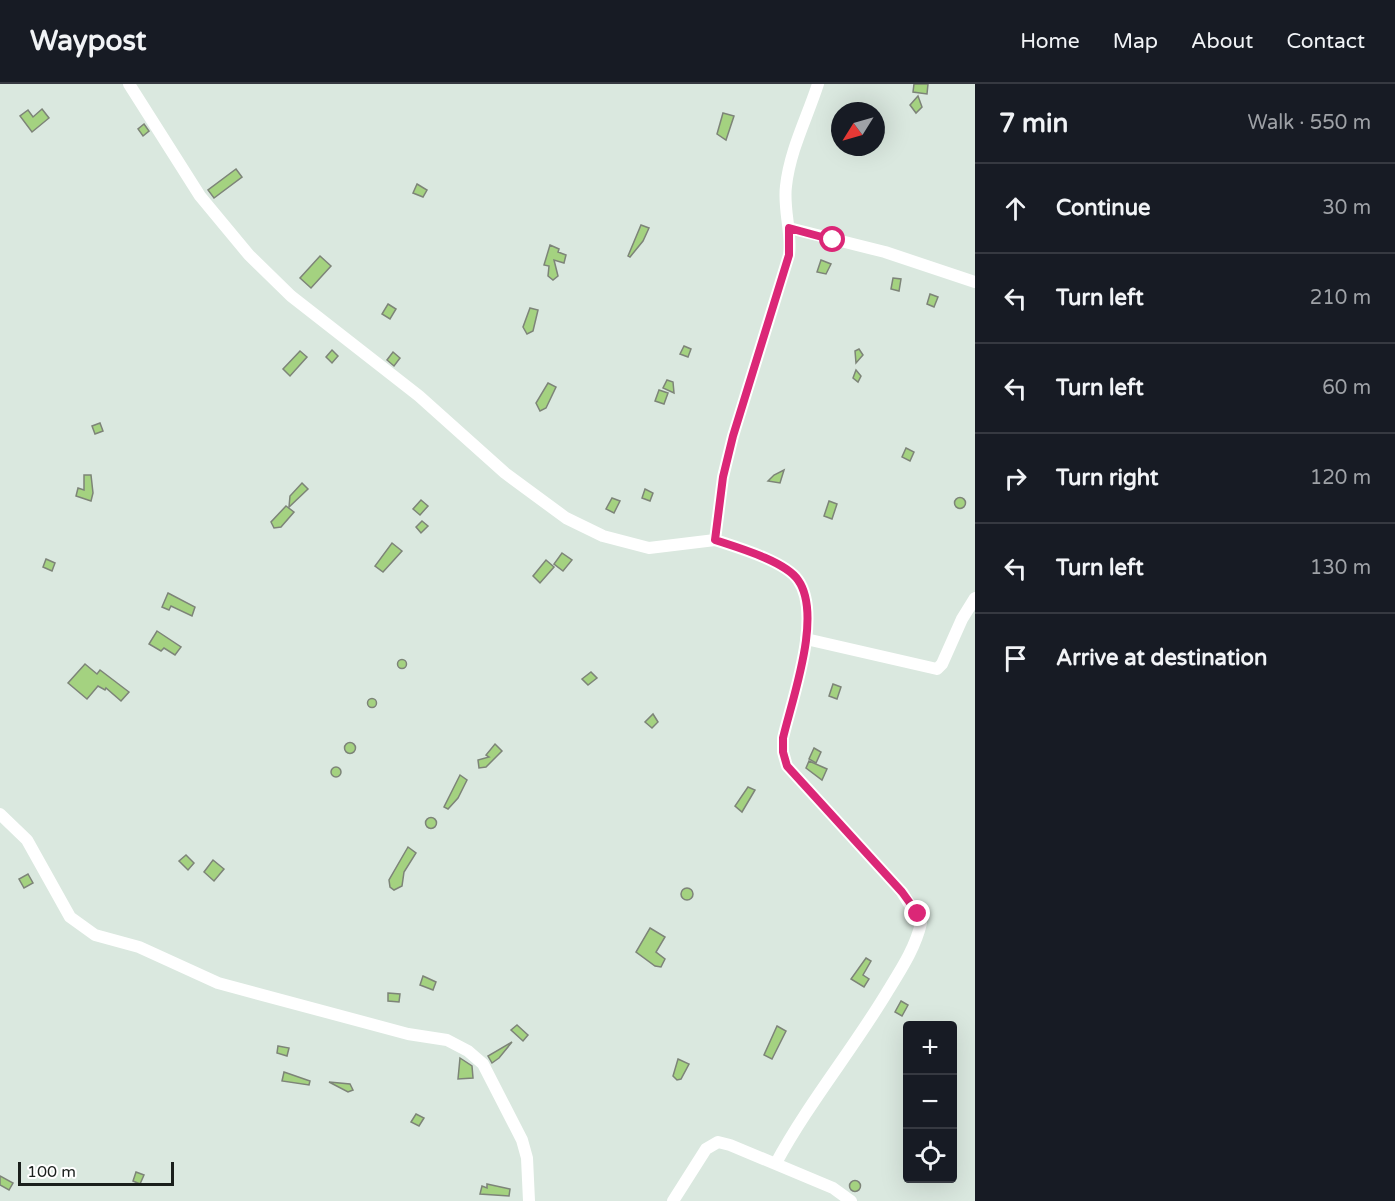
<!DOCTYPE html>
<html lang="en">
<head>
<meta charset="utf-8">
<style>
  body { margin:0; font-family:"Varela Round",sans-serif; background:#242831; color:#f1f3f6 }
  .controls { position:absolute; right:18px; bottom:18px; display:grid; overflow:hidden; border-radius:6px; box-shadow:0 6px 24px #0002 }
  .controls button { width:54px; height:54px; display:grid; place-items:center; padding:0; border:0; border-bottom:2px solid #363941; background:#171b24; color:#f1f3f6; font:30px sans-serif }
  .compass { position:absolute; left:831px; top:18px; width:54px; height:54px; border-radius:50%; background:#171b24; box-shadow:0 6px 24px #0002; rotate:233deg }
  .scale { position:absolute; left:18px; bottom:15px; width:156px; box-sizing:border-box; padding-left:6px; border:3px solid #1a1f1c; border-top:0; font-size:16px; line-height:21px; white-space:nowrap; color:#1a1f1c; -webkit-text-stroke:4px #fff; paint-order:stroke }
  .stop { position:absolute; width:18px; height:18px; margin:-14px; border:4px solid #db2777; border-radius:50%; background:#fff }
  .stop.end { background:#db2777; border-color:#fff; box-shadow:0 2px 6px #0008 }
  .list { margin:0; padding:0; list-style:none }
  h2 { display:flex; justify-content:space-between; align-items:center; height:78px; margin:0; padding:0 24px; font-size:26px }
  h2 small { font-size:20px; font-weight:400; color:#9ea1a6 }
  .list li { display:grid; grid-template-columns:39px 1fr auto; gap:18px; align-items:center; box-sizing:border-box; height:90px; padding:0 24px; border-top:2px solid #363941 }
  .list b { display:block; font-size:22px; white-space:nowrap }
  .list em { font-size:20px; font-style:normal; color:#9ea1a6 }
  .icon { flex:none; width:33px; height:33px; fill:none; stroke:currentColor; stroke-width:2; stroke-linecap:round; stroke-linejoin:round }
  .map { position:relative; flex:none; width:975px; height:1117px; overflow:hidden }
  header { display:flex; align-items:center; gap:36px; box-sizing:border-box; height:84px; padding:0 30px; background:#171b24; border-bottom:2px solid #363941 }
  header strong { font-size:28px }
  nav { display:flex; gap:33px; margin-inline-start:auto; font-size:21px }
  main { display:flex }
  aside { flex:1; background:#171b24 }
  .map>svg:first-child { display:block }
</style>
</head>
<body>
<header>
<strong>Waypost</strong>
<nav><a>Home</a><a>Map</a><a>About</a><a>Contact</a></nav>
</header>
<main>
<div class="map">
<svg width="975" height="1117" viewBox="0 0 975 1117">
  <rect width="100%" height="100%" fill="#dae8df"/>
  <g fill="#a4d280" stroke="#7d8478" stroke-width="1.5">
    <path d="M914 0H928L927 10 913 8Z"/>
    <path d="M918 12 922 23 916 29 910 21Z"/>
    <path d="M42 25 49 34 32 48 20 32 28 26 33 33Z"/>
    <path d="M723 29 734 32 726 56 717 50Z"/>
    <path d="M144 40 149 47 143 52 138 45Z"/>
    <path d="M236 85 242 93 214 114 208 106Z"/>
    <path d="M417 100 427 106 423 113 413 109Z"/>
    <path d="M641 141 649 144 643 157 630 173 628 172Z"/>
    <path d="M550 161 559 165 558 168 566 171 564 179 554 176 558 192 553 196 548 192 549 182 544 181Z"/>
    <path d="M320 172 331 182 311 204 300 194Z"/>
    <path d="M821 176 831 180 826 190 817 188Z"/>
    <path d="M893 194 901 195 899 207 891 205Z"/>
    <path d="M930 210 938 213 934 223 927 220Z"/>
    <path d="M388 220 396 225 390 235 382 230Z"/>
    <path d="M530 224 538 226 533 247 527 250 523 243Z"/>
    <path d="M684 262 691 265 688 273 680 270Z"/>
    <path d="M859 265 863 271 856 279 855 267Z"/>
    <path d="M332 266 338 272 332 279 326 273Z"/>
    <path d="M300 267 307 273 290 292 283 285Z"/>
    <path d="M393 268 400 274 394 282 387 276Z"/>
    <path d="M856 286 861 292 858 298 853 294Z"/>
    <path d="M667 296 673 298 674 309 663 304Z"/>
    <path d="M548 299 556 303 546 324 540 327 536 319Z"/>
    <path d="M659 306 668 309 664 320 655 317Z"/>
    <path d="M100 339 103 347 95 350 92 342Z"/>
    <path d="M906 364 914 368 910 377 902 373Z"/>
    <path d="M784 386 780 399 768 397 774 391Z"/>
    <path d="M84 391H91L93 409 91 417 76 412 78 404 84 406Z"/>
    <path d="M302 399 308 405 289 423 290 412Z"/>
    <path d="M645 405 653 409 650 417 642 414Z"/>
    <circle cx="960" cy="419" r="5.5"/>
    <path d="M612 414 620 417 614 429 606 425Z"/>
    <path d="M421 416 428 422 420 431 413 425Z"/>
    <path d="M829 417 837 420 832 435 824 432Z"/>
    <path d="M286 422 294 428 281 443 274 444 271 438Z"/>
    <path d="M422 437 428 442 421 449 416 443Z"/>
    <path d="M392 459 402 467 383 488 375 482Z"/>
    <path d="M562 469 572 476 563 487 554 480Z"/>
    <path d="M46 475 55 479 52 487 43 483Z"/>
    <path d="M546 476 554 483 540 499 533 492Z"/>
    <path d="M168 509 195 523 192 532 171 522 169 526 162 523Z"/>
    <path d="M157 547 181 563 175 571 164 564 161 567 149 560Z"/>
    <circle cx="402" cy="580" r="4.5"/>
    <path d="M85 580 97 590 100 586 129 608 121 617 106 604 105 606 98 602 87 615 68 599Z"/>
    <path d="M591 588 597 594 588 601 582 595Z"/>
    <path d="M833 600 841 603 837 615 829 612Z"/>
    <circle cx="372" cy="619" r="4.5"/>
    <path d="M653 630 658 638 652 644 645 638Z"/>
    <circle cx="350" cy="664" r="5.5"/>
    <path d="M495 660 502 667 486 683 479 684 478 676 489 673 486 671Z"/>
    <path d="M814 664 821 668 816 679 809 675Z"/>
    <path d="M809 677 827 685 822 696 806 684Z"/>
    <circle cx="336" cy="688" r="5"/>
    <path d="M460 691 467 696 458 714 448 725 444 723Z"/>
    <path d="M748 703 755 706 742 728 735 722Z"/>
    <circle cx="431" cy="739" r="5.5"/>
    <path d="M408 763 416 769 404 788 402 802 394 806 390 803 389 796Z"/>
    <path d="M186 771 194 779 188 786 179 777Z"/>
    <path d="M213 776 224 785 214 797 204 788Z"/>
    <path d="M28 790 33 799 24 804 19 795Z"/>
    <circle cx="687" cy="810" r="6"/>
    <path d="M650 844 665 853 656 868 665 875 661 883 655 882 636 868Z"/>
    <path d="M866 874 871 877 863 891 869 895 864 903 851 895Z"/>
    <path d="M423 892 436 898 433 906 420 901Z"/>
    <path d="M388 909 400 910 399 918 388 917Z"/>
    <path d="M901 917 908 921 902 932 895 928Z"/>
    <path d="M517 941 528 951 523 957 511 946Z"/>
    <path d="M777 942 786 947 772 975 764 971Z"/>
    <path d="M512 958 499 974 492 979 488 972Z"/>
    <path d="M278 962 289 964 287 972 277 969Z"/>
    <path d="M460 974 472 982 473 994 458 995Z"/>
    <path d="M678 975 689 980 681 995 677 996 673 992Z"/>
    <path d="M284 988 310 997 309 1001 282 997Z"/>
    <path d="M329 998 350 1000 353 1006 348 1008Z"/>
    <path d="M416 1030 424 1034 419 1042 411 1038Z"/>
    <path d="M136 1088 144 1091 140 1100 133 1097Z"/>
    <path d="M0 1092 13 1099 9 1106 0 1101Z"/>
    <circle cx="855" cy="1102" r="5.5"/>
    <path d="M487 1100 510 1105 509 1112 480 1110 482 1102 487 1104Z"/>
  </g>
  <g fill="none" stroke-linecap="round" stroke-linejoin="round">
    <g stroke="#fff" stroke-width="12">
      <path d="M129 0 200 112 249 171 291 212 419 312 505 389 566 434 603 452 649 464 715 456"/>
      <path d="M789 144 885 168 975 198"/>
      <path d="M806 555 937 585 942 580 962 535 975 514"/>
      <path d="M0 730 27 756 70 833 95 851 139 863 218 899 408 950 447 956 468 967 483 980 522 1056 527 1074 529 1117"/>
      <path d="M776 1079C809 1018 854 964 889 905 902 884 916 862 921 839L902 808 787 682 783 668V654C792 615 823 531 798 496 785 477 736 463 715 456L723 393 733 352 789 171C792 148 783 125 786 102 790 66 807 34 818 0"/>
      <path d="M673 1117 706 1065 718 1058 730 1061 833 1104 851 1117"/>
    </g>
  </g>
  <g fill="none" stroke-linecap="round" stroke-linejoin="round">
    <path stroke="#db2777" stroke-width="8" d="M833 156 789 144V171L733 352 723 393 715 456C736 463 785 477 798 496 823 531 792 615 783 654V668L787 682 902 808 918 830"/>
  </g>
</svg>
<div class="controls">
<button>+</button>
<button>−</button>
<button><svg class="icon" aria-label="locate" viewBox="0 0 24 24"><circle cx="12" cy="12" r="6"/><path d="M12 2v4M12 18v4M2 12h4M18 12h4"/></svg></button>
</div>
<svg class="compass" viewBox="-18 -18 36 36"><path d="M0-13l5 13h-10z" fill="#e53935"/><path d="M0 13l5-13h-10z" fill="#9ea1a6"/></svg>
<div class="scale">100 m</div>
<div class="stop" style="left:833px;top:156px"></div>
<div class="stop end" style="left:918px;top:830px"></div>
</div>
<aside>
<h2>7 min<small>Walk · 550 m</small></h2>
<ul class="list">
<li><svg class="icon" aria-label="ahead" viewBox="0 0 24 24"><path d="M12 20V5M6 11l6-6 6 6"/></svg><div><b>Continue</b></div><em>30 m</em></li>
<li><svg class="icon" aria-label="left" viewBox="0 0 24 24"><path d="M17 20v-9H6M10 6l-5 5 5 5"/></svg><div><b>Turn left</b></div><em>210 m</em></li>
<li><svg class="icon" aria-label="left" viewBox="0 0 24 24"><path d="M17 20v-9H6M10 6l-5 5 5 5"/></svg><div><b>Turn left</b></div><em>60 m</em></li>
<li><svg class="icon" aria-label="right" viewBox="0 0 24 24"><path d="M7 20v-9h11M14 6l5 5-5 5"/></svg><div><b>Turn right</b></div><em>120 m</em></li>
<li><svg class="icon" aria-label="left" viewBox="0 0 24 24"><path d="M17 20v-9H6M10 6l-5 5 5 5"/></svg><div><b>Turn left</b></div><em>130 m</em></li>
<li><svg class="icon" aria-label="arrive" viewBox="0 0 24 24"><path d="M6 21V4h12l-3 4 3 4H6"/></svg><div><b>Arrive at destination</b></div></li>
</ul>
</aside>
</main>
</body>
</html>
